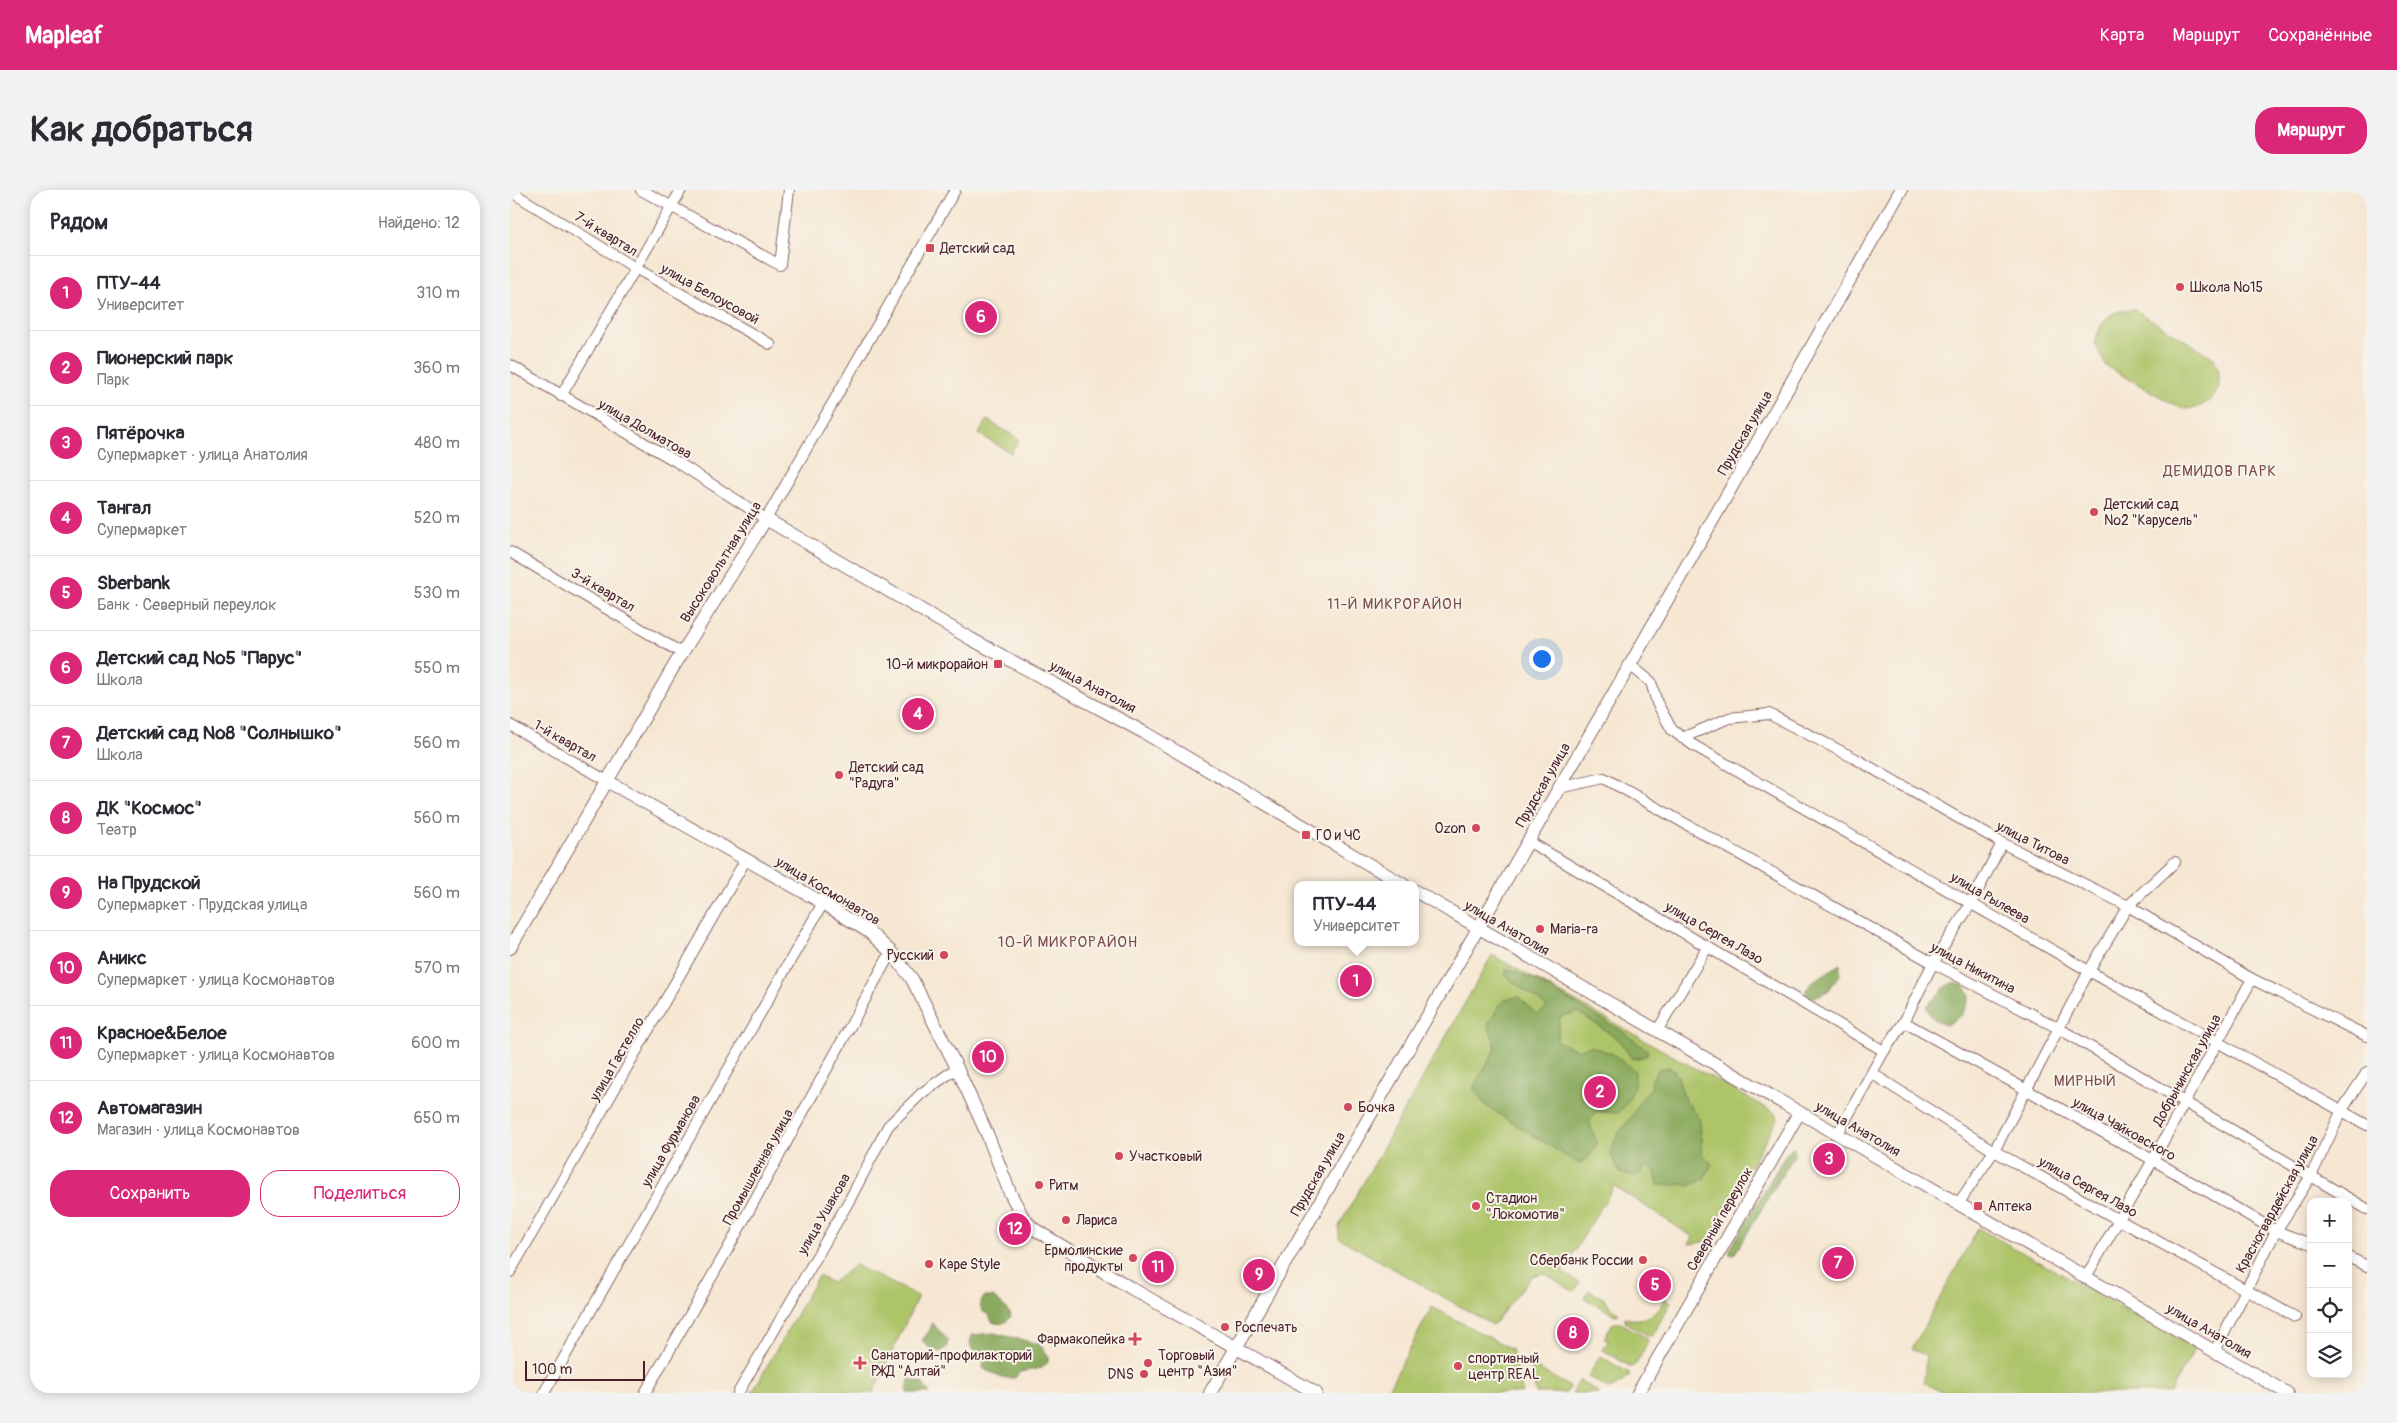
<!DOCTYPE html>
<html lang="ru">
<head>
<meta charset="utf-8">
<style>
  body { margin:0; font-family:Pangolin,sans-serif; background:#f2f2f3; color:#2b2b33 }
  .controls { position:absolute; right:15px; bottom:15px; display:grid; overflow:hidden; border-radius:10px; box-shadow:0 2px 12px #0003 }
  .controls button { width:45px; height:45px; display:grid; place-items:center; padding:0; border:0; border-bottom:1px solid #e1e1e2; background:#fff; color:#2b2b33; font:25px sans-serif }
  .scale { position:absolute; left:15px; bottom:12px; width:120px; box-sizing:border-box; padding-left:5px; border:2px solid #4a1f2b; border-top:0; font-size:14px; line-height:18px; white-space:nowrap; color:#4a1f2b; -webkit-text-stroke:4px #f7f3e8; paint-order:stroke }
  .you { position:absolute; left:1031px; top:468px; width:18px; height:18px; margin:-12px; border:4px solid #fff; border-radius:50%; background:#1a73e8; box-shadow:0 0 0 8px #1a73e833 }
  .badge { display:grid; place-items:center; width:32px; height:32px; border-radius:50%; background:#db2777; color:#fff; font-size:16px; font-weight:700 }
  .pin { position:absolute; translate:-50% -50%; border:2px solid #fff; box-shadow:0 1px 5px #0006 }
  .popup { position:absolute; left:784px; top:691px; width:125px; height:65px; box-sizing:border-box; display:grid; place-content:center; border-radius:10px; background:#fff; filter:drop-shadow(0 1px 4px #0005); font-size:16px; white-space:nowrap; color:#7c7c81 }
  .popup b { font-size:19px; color:#2b2b33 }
  .popup::after { content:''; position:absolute; left:50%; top:100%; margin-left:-10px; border:10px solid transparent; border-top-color:#fff }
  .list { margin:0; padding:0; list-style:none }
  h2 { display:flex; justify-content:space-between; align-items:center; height:65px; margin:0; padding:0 20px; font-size:21px }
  h2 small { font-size:16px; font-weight:400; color:#7c7c81 }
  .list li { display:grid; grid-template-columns:32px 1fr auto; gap:15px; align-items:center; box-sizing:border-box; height:75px; padding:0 20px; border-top:1px solid #e1e1e2 }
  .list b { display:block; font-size:19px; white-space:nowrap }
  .list p { margin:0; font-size:16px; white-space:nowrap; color:#7c7c81 }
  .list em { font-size:16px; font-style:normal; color:#7c7c81 }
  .actions { display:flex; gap:10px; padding:15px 20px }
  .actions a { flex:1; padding:11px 0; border:1px solid #db2777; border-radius:20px; text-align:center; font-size:18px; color:#db2777 }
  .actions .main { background:#db2777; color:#fff }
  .icon { flex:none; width:28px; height:28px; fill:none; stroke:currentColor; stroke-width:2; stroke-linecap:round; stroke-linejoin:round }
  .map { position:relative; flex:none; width:1857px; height:1203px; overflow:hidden; border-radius:20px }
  header { display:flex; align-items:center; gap:30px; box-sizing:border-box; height:70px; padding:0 25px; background:#db2777; color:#fff }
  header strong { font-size:24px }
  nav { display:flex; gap:28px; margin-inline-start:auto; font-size:18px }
  .intro { display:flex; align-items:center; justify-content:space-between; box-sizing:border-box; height:120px; padding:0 30px }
  h1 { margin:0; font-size:35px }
  .button { padding:12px 22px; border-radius:20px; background:#db2777; color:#fff; font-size:18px; font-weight:700 }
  main { display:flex; gap:30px; padding:0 30px }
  aside { flex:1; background:#fff; border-radius:20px; box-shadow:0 2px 12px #0003 }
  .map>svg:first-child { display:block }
</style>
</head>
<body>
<header>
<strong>Mapleaf</strong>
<nav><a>Карта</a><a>Маршрут</a><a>Сохранённые</a></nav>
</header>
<div class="intro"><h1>Как добраться</h1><a class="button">Маршрут</a></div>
<main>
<aside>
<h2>Рядом<small>Найдено: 12</small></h2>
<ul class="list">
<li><span class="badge">1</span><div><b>ПТУ-44</b><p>Университет</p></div><em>310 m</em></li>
<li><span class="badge">2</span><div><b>Пионерский парк</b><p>Парк</p></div><em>360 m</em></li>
<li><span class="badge">3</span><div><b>Пятёрочка</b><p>Супермаркет · улица Анатолия</p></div><em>480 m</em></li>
<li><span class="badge">4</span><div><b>Тангал</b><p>Супермаркет</p></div><em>520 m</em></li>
<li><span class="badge">5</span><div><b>Sberbank</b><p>Банк · Северный переулок</p></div><em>530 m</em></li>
<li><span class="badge">6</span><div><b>Детский сад №5 &quot;Парус&quot;</b><p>Школа</p></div><em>550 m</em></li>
<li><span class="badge">7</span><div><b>Детский сад №8 &quot;Солнышко&quot;</b><p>Школа</p></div><em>560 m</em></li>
<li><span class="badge">8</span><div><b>ДК &quot;Космос&quot;</b><p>Театр</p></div><em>560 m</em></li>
<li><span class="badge">9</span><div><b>На Прудской</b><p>Супермаркет · Прудская улица</p></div><em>560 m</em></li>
<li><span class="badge">10</span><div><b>Аникс</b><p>Супермаркет · улица Космонавтов</p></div><em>570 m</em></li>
<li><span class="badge">11</span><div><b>Красное&amp;Белое</b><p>Супермаркет · улица Космонавтов</p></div><em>600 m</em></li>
<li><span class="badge">12</span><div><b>Автомагазин</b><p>Магазин · улица Космонавтов</p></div><em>650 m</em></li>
</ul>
<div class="actions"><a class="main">Сохранить</a><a>Поделиться</a></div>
</aside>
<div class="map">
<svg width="1857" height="1203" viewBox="0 0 1857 1203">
  <rect width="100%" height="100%" fill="#f7f3e8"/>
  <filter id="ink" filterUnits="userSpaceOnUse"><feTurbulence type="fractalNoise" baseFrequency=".02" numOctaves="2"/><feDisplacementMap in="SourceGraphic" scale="10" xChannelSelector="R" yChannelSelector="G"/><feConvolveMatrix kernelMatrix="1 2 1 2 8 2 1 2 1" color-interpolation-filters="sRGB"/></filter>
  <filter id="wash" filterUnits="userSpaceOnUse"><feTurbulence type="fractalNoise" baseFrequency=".0096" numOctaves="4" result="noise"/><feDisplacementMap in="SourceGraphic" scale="20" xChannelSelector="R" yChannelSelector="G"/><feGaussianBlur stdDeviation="1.12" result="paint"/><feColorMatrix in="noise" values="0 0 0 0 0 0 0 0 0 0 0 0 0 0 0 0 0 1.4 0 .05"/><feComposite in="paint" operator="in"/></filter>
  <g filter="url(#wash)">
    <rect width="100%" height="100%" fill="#f6e7d3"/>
    <g fill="#adc469" stroke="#7c724a">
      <path d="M1624 119 1704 168 1709 181V198L1702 209 1687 218 1672 219 1596 176 1585 154C1591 129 1598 121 1624 119Z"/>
      <path d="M477 230 509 249 501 263 469 244Z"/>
      <path d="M982 765 1267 924 1268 928 1201 1045 1194 1052 1179 1054 1183 1047 1104 996 1052 1082 1070 1093 1064 1102 1034 1083 1022 1086 983 1135 829 1048V1036Z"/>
      <path d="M1468 1038 1685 1158 1660 1203H1433L1414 1192 1416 1166 1402 1159Z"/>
      <path d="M345 1075 408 1106 363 1203H242L308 1086 322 1093Z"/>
      <path d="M1079 1100 1096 1110 1101 1118 1109 1124 1105 1125 1074 1108Z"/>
      <path d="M1155 1109 1161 1112 1143 1145 1139 1146 1115 1132 1114 1128C1131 1132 1149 1126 1155 1109Z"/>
      <path d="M922 1117 1001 1159 1013 1203H876Z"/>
      <path d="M1109 1132 1137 1148 1138 1152 1125 1176 1121 1177 1093 1160 1099 1150 1094 1148 1102 1134Z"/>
      <path d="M1090 1166 1119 1183V1187L1111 1193 1099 1199 1078 1187Z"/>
      <path d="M1020 1174 1060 1197 1056 1203H1026Z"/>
      <path d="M1070 1190 1089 1203H1062Z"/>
    </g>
    <g fill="#8aaa5d" stroke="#6a6444">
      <path d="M1330 774V785L1318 801 1300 809 1297 807 1296 800 1302 792Z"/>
      <path d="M997 778 1028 792 1113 842 1138 861 1136 866 1122 869 1108 849 1068 822 1050 827 1047 851 1067 860 1081 856 1103 864 1125 881C1126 896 1120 913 1108 923L1086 922 1079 932 1087 953 1080 966 1069 974 976 916 963 898 986 858 978 834 994 809 1009 807 1027 825 1037 818C1024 805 1008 798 995 785Z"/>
      <path d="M1444 792 1455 796 1460 806 1453 824 1437 835C1427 833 1418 826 1417 816L1436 796Z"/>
      <path d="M1159 877 1167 884 1175 910 1189 927 1192 950 1191 963 1202 974 1194 989 1180 996C1168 992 1160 997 1148 995L1145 982 1138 976 1126 986 1110 983 1100 963 1106 947 1124 923 1130 911 1141 899 1142 889 1149 879Z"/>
      <path d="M1284 957 1285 964 1224 1065H1221L1219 1062 1222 1056 1276 964Z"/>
      <path d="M474 1107H483L496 1118 501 1126C495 1134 491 1135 482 1132L479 1125 472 1121 470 1114Z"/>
      <path d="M422 1133 438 1150 437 1157 430 1162 418 1157 412 1150 420 1140Z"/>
      <path d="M484 1143 529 1154 538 1165V1172L532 1178 510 1182 505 1188H491C485 1182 479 1183 473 1178L474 1170C463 1162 457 1158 462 1145Z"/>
      <path d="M399 1189 412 1193 420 1203H397Z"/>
    </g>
  </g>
  <g filter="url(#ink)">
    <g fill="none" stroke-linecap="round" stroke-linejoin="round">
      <defs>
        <g id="minor">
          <path d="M131 0 270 75 279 0"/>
          <path d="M0 1 127 79 260 154"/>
          <path d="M0 175 167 272 256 329 445 0"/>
          <path d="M51 206 171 0"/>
          <path d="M0 362 172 463"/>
          <path d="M1120 475 1141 492 1147 513 1162 540 1183 555 1579 781 1857 935"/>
          <path d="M0 535 97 591"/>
          <path d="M1172 548 1219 528 1259 524 1346 569 1492 653 1618 716 1742 789 1857 846"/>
          <path d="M1049 598 1094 588 1423 773 1548 838 1857 1019"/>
          <path d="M1018 651 1374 861"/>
          <path d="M1394 832 1423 773 1462 712 1492 653"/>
          <path d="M1147 841 1198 756"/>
          <path d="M1363 884 1484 961 1785 1127"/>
          <path d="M1327 945 1374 861 1394 832 1643 970 1766 1041 1801 1054"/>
          <path d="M1448 1014 1484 961 1579 781 1618 716 1665 672"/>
          <path d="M1838 1067 1857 1076"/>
          <path d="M0 1082 236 669"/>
          <path d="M1576 1087 1643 970 1742 789"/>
          <path d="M1705 1161 1766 1041 1801 986 1832 920 1857 882"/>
          <path d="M34 1203 313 713"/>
          <path d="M135 1203 220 1055 381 762"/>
          <path d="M228 1203 340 1009 378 936 412 903 447 878"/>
        </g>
        <g id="tertiary">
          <path d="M97 591 313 713 359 742 381 762 402 789 447 878 478 946 500 1003 514 1029 524 1039 619 1097 806 1203"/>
          <path d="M905 701 1777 1203"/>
          <path d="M0 758 164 476 256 329 461 449 635 543 894 695"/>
          <path d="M700 1203 1120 475 1391 0"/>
          <path d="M1128 1203 1289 923"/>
        </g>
      </defs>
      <use href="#minor" stroke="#866566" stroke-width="12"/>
      <use href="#tertiary" stroke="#866566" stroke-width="14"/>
      <use href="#minor" stroke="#fff" stroke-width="10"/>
      <use href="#tertiary" stroke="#fff" stroke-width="12"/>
    </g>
  </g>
  <g fill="#d1495b" stroke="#f7f3e8" stroke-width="2">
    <rect x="415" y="53" width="10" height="10" rx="2.5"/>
    <circle cx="1670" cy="97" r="5"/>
    <circle cx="1584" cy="322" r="5"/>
    <rect x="483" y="469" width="10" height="10" rx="2.5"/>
    <circle cx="329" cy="585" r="5"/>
    <circle cx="966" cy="638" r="5"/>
    <rect x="791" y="640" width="10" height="10" rx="2.5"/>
    <circle cx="1030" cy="739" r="5"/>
    <circle cx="434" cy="765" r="5"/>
    <circle cx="838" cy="917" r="5"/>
    <circle cx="609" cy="966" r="5"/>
    <circle cx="529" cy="995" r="5"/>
    <circle cx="966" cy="1016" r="5"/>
    <rect x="1463" y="1011" width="10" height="10" rx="2.5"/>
    <circle cx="556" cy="1030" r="5"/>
    <circle cx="623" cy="1068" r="5"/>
    <circle cx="1133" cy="1070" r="5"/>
    <circle cx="419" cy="1074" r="5"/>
    <circle cx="715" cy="1137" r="5"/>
    <path d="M622.5 1141.5h5v5h5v5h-5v5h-5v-5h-5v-5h5z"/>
    <path d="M347.5 1165.5h5v5h5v5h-5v5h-5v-5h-5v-5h5z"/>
    <circle cx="638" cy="1173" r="5"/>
    <circle cx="948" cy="1176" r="5"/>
    <circle cx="634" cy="1184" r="5"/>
  </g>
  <g text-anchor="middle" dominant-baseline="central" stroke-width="4" stroke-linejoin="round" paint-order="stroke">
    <g font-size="14" fill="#4a1f2b" stroke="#f7f3e8">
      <text transform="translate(96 44) rotate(32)">7-й квартал</text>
      <text transform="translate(200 104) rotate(29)">улица Белоусовой</text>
      <text transform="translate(135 239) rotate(30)">улица Долматова</text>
      <text transform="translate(1235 243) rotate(-60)">Прудская улица</text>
      <text transform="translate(211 372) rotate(-58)">Высоковольтная улица</text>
      <text transform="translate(93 400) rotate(31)">3-й квартал</text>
      <text transform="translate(583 497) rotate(28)">улица Анатолия</text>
      <text transform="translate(55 551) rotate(30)">1-й квартал</text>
      <text transform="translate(1033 595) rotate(-60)">Прудская улица</text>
      <text transform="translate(1523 653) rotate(27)">улица Титова</text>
      <text transform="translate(318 701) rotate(31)">улица Космонавтов</text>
      <text transform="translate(1480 708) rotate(30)">улица Рылеева</text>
      <text transform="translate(997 738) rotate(30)">улица Анатолия</text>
      <text transform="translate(1204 743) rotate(30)">улица Сергея Лазо</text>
      <text transform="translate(1463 778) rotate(28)">улица Никитина</text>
      <text transform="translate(107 869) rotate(-60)">улица Гастелло</text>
      <text transform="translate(1677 880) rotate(-61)">Добрынинская улица</text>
      <text transform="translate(1348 939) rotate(30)">улица Анатолия</text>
      <text transform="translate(1614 939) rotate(29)">улица Чайковского</text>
      <text transform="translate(161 951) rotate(-60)">улица Фурманова</text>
      <text transform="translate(248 977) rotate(-61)">Промышленная улица</text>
      <text transform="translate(808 984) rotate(-60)">Прудская улица</text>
      <text transform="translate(1578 997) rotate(29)">улица Сергея Лазо</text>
      <text transform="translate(1767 1014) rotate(-61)">Красногвардейская улица</text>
      <text transform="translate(314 1024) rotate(-60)">улица Ушакова</text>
      <text transform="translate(1210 1029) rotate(-60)">Северный переулок</text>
      <text transform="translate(1699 1141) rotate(30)">улица Анатолия</text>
    </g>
    <g font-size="14" fill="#4a1f2b" stroke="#f7f3e8" text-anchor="start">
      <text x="430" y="58">Детский сад</text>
      <text x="1680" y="97">Школа №15</text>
      <text x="1594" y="314">Детский сад<tspan x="1594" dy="16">№2 "Карусель"</tspan></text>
      <text x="478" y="474" text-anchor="end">10-й микрорайон</text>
      <text x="339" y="577">Детский сад<tspan x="339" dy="16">"Радуга"</tspan></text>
      <text x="956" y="638" text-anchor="end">Ozon</text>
      <text x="806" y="645">ГО и ЧС</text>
      <text x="1040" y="739">Maria-ra</text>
      <text x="424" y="765" text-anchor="end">Русский</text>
      <text x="848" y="917">Бочка</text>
      <text x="619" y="966">Участковый</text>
      <text x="539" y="995">Ритм</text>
      <text x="976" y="1008">Стадион<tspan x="976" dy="16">"Локомотив"</tspan></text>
      <text x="1478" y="1016">Аптека</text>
      <text x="566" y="1030">Лариса</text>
      <text x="613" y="1060" text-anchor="end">Ермолинские<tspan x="613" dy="16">продукты</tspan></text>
      <text x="1123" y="1070" text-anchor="end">Сбербанк России</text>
      <text x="429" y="1074">Каре Style</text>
      <text x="725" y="1137">Роспечать</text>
      <text x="615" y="1149" text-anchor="end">Фармакопейка</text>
      <text x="361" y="1165">Санаторий-профилакторий<tspan x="361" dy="16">РЖД "Алтай"</tspan></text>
      <text x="648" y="1165">Торговый<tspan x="648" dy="16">центр "Азия"</tspan></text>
      <text x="958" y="1168">спортивный<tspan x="958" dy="16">центр REAL</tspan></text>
      <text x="624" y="1184" text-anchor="end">DNS</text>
    </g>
    <g font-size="15" letter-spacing="1" fill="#7b4a4b" stroke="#f7f3e8">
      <text x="1710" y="281">ДЕМИДОВ ПАРК</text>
      <text x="885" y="414">11-Й МИКРОРАЙОН</text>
      <text x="558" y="752">10-Й МИКРОРАЙОН</text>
      <text x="1575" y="891">МИРНЫЙ</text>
    </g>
  </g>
</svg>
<div class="controls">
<button>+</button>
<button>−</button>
<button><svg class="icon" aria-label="locate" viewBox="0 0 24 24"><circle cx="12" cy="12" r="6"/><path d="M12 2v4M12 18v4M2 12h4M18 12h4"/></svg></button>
<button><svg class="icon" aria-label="layers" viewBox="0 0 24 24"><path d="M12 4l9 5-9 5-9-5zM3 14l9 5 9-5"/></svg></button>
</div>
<div class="scale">100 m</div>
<div class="you"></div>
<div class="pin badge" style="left:846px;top:791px">1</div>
<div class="popup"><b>ПТУ-44</b>Университет</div>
<div class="pin badge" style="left:1090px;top:902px">2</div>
<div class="pin badge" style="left:1319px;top:969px">3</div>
<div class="pin badge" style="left:408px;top:524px">4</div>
<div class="pin badge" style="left:1145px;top:1095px">5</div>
<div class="pin badge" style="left:471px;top:127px">6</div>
<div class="pin badge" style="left:1328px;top:1073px">7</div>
<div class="pin badge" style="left:1063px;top:1143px">8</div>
<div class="pin badge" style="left:749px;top:1085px">9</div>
<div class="pin badge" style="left:478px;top:867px">10</div>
<div class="pin badge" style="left:648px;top:1077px">11</div>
<div class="pin badge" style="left:505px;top:1039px">12</div>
</div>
</main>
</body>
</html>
